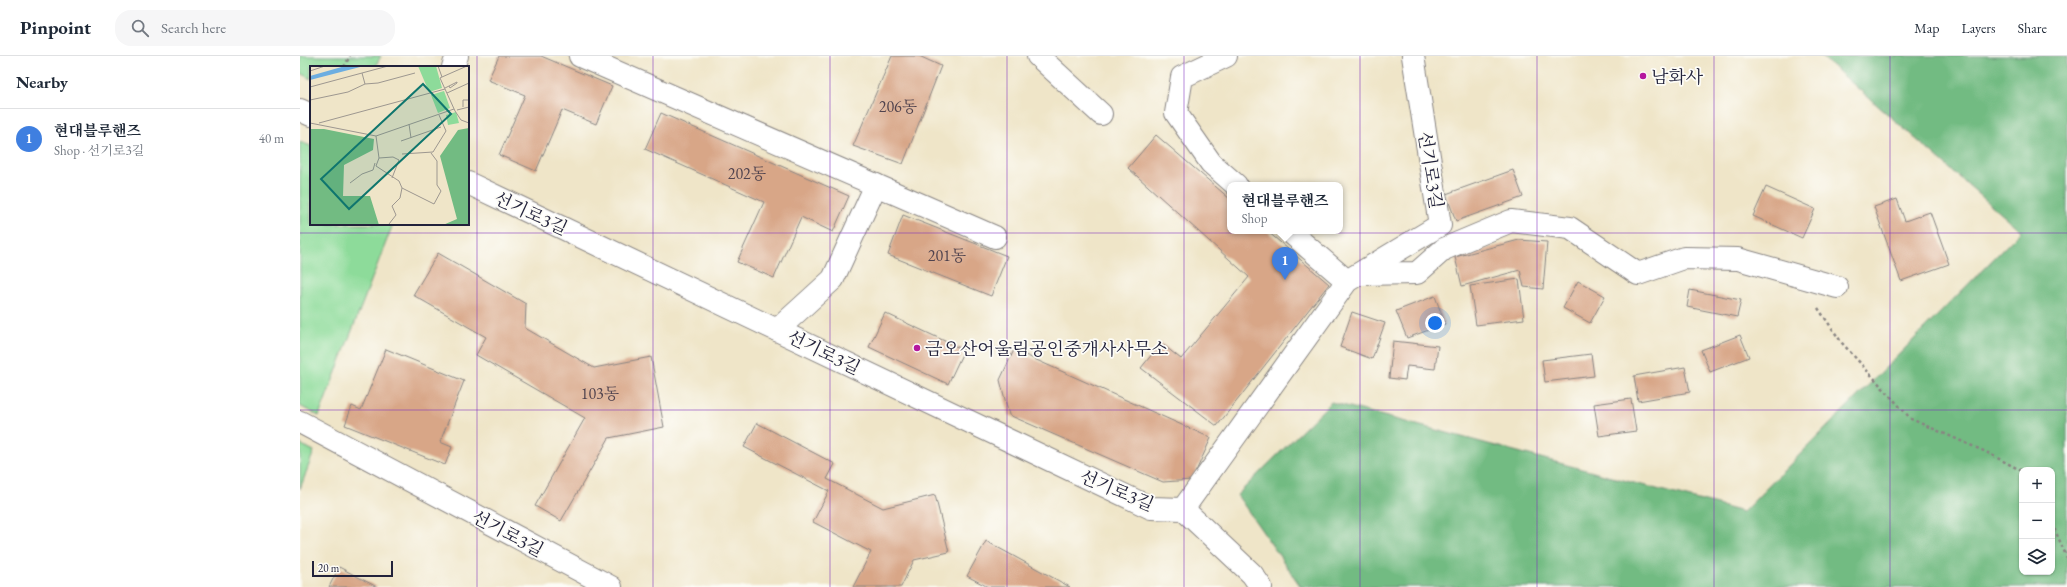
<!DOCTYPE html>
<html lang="en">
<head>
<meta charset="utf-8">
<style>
  body { margin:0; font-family:"EB Garamond","Noto Serif KR",serif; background:#f6f6f7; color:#1f2937 }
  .controls { position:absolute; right:12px; bottom:12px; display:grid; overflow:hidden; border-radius:8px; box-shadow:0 1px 3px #0004 }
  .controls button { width:36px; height:36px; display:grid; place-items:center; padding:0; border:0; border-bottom:1px solid #e0e1e3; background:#fff; color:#1f2937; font:20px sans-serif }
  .scale { position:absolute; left:12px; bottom:10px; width:81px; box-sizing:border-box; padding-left:4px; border:2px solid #22223b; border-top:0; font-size:11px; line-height:14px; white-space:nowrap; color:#22223b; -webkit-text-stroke:3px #fdfcf7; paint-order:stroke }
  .you { position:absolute; left:1135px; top:267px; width:14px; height:14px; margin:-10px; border:3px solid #fff; border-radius:50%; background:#1a73e8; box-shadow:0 0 0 6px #1a73e833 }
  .badge { display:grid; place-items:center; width:26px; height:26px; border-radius:50%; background:#1a73e8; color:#fff; font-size:13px; font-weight:700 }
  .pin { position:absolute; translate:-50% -33px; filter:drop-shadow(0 1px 2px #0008) }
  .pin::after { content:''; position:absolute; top:21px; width:14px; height:12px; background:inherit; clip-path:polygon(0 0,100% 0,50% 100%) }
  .popup { position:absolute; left:927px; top:126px; width:116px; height:52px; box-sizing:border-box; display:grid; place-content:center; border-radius:8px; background:#fff; filter:drop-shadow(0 1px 3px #0005); font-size:13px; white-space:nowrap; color:#747a83 }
  .popup b { font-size:15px; color:#1f2937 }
  .popup::after { content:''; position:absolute; left:50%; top:100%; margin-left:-8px; border:8px solid transparent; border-top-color:#fff }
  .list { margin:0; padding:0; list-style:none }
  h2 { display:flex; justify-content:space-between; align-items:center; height:52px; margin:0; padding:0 16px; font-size:17px }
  h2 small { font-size:13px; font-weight:400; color:#747a83 }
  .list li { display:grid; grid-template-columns:26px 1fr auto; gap:12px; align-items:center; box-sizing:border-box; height:60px; padding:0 16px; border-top:1px solid #e0e1e3 }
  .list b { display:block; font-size:15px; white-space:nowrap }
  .list p { margin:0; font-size:13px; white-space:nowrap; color:#747a83 }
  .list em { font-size:13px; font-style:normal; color:#747a83 }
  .icon { flex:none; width:22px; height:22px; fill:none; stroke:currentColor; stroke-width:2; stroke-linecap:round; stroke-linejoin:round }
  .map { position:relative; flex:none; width:1767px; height:531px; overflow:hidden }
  header { display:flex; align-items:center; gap:24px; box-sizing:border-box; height:56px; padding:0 20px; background:#fff; border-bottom:1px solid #e0e1e3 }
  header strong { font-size:19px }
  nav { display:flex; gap:22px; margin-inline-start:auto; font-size:14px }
  .search { width:280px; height:36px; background:#f6f6f7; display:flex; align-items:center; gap:10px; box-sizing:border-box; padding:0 14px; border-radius:16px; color:#747a83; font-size:15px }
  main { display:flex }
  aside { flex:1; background:#fff }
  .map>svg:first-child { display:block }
</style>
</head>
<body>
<header>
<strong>Pinpoint</strong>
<div class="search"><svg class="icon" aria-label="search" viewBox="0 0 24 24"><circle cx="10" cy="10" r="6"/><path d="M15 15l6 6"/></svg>Search here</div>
<nav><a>Map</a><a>Layers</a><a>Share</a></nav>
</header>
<main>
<aside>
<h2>Nearby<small></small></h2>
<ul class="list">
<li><span class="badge" style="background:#3f7fe0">1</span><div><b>현대블루핸즈</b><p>Shop · 선기로3길</p></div><em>40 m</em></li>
</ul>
</aside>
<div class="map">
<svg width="1767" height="531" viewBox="0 0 1767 531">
  <rect width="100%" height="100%" fill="#fdfcf7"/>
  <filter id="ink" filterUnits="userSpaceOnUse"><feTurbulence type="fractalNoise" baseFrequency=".025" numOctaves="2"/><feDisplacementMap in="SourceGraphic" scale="8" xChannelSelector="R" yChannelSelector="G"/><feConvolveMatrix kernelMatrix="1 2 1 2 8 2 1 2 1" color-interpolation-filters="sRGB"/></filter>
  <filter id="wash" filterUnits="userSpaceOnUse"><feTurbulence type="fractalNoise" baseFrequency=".012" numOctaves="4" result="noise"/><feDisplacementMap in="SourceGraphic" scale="16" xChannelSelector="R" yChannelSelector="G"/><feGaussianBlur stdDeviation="0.9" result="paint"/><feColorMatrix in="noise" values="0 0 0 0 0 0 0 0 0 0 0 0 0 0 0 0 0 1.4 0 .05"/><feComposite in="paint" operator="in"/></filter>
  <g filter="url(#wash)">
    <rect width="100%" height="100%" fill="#efe5c8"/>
    <g fill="#8ddb9a" stroke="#587e6a">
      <path d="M0 0H81L75 11H11V23L0 17Z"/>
      <path d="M0 86 11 90V168H93L19 360 0 350Z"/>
      <path d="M0 388 14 395 0 433Z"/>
    </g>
    <path fill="#72bb82" stroke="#4a6e5e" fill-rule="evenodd" d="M1521 0H1767V531H1001L937 439 1031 346 1443 456 1721 175ZM1722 414H1752V516H1722Z"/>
    <g id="blocks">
      <g fill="#d8a687">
        <path d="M199 0H241L312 30 296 68 262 54 236 115 199 99 225 39 188 24Z"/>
        <path d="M592 0H619L641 10 603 108 553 90Z"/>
        <path d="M361 57 549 140 533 176 501 161 474 222 437 206 464 146 345 93Z"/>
        <path d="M856 79 930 143V175H967L1029 228 917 370 841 312 861 287 881 303 949 221 828 112Z"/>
        <path d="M1213 114 1223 141 1156 165 1146 138Z"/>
        <path d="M1466 131 1515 153 1502 182 1453 160Z"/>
        <path d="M1597 143 1605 165 1630 156 1649 208 1601 225 1574 151Z"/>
        <path d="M603 159 707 200 691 240 588 199Z"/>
        <path d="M1219 184 1247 186 1243 233 1224 231 1220 214 1162 230 1155 201Z"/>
        <path d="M138 197 226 248 225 272 294 312 351 301 364 371 309 382 261 465 235 450 285 362 176 299 186 281 113 239Z"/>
        <path d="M1219 223 1224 263 1176 269 1170 230Z"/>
        <path d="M1278 225 1305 240 1290 267 1263 252Z"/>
        <path d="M1390 234 1441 244 1437 261 1387 251Z"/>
        <path d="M1135 240 1145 268 1107 282 1096 255Z"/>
        <path d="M1052 256 1085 267 1072 303 1040 291Z"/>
        <path d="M585 257 664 294 648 328 569 291Z"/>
        <path d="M1440 279 1449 301 1410 316 1401 294Z"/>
        <path d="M1093 285 1138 290 1135 313 1107 310 1105 324 1089 322Z"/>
        <path d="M86 293 164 325 140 386 152 391 145 409 45 369 52 350 61 354Z"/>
        <path d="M714 294 911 382 892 424 863 426 709 359 700 324Z"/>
        <path d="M1291 298 1294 320 1245 326 1242 304Z"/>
        <path d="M1385 311 1390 336 1338 345 1334 320Z"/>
        <path d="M1331 343 1336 375 1299 380 1294 348Z"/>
        <path d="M457 367 535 408 527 423 583 452 635 439 649 496 614 504 601 531H553L571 496 513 466 529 435 444 391Z"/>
        <path d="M686 485 770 531H688L667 520Z"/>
        <path d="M39 511 77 531H29Z"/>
      </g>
    </g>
  </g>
  <g filter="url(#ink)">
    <use href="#blocks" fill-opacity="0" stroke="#888482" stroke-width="1"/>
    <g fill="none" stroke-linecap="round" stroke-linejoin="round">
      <defs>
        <g id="street">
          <path d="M280 0 695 181"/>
          <path d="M738 0 801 58"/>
          <path d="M926 0 882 21 876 57 911 107 936 129"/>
          <path d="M153 11 157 0"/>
          <path d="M0 54 11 59"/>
          <path d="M168 127 851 452 883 453 952 518 961 531"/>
          <path d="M989 175 1047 225"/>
          <path d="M1060 218 1117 217 1144 193 1211 165 1270 172 1338 218 1384 202 1438 203 1537 231"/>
          <path d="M477 274 533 223 576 129"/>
          <path d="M0 366 311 531"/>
          <path d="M883 453 1047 225 1140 169 1113 0"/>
        </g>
      </defs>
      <use href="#street" stroke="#888482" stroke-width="24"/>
      <g stroke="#888482" stroke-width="2.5" stroke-dasharray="3 3" stroke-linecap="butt">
        <path d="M44 11 50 0"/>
        <path d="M1518 252 1542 287 1611 363 1686 396 1722 415"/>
        <path d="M1752 467 1767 502"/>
      </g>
      <use href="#street" stroke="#fff" stroke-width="22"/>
    </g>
  </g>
  <path fill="none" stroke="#7b2cbf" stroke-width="1" stroke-opacity="0.55" d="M177 0V531M353 0V531M530 0V531M707 0V531M884 0V531M1060 0V531M1237 0V531M1414 0V531M1590 0V531M0 177H1767M0 354H1767"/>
  <g fill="#b5179e" stroke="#fdfcf7" stroke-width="1.5">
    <circle cx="1343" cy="20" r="4"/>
    <circle cx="617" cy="292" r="4"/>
  </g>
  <g text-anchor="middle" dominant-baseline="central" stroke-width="3.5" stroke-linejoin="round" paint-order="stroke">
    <g font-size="16" fill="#50434e">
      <text x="598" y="50">206동</text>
      <text x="447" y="117">202동</text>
      <text x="647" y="199">201동</text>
      <text x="300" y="337">103동</text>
    </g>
    <g font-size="18" fill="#22223b" stroke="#fdfcf7" text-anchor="start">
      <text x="1351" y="20">남화사</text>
      <text x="625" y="292">금오산어울림공인중개사사무소</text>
    </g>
    <g font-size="18" fill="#22223b" stroke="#fdfcf7">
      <text transform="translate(1131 114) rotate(81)">선기로3길</text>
      <text transform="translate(231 157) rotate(25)">선기로3길</text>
      <text transform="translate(524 296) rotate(26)">선기로3길</text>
      <text transform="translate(817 434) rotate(23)">선기로3길</text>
      <text transform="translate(208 477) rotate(28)">선기로3길</text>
    </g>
  </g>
  <g transform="translate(10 10)">
    <rect width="159" height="159" fill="#efe5c8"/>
    <path d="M108 0H126L132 22 119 26ZM134 25 140 42 128 47 121 29ZM146 46 149 57 138 59 136 49Z" fill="#8ddb9a"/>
    <path d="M159 62V159H133L147 153 130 90 148 64ZM0 63H14L64 73 63 84 34 99 33 130H60L69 159H0Z" fill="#72bb82"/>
    <path d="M35 0H54L0 14V10Z" fill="#6caee1"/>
    <path fill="none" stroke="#9d9790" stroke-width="1" d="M128 0 132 11 130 12 145 45 151 54 159 57M0 5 15 0M52 7 55 18 68 17 105 7M132 11 157 0M0 21 78 0M135 22 147 16V17L140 22 139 20M137 27 159 17M0 34 38 26 55 18M153 41V34H159M147 44 159 41M0 57 66 70 144 43M9 57 135 23M99 58 101 72M66 70 69 92 66 100 89 115 92 122 90 132 82 140 86 149 79 158M91 75 131 61M92 88 123 86 136 65 129 49M69 92 83 91 89 94 82 112M40 117 52 108 63 104 65 97M92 122 124 138 131 125 127 119V95L121 87"/>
    <path fill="#0f766e" fill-opacity="0.15" stroke="#0f766e" stroke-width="2" d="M113 18 141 48 39 143 11 113Z"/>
    <rect width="159" height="159" fill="none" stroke="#22223b" stroke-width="2"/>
  </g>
</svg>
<div class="controls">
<button>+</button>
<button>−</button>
<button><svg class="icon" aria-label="layers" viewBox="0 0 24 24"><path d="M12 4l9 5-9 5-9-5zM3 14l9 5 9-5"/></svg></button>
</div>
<div class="scale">20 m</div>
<div class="you"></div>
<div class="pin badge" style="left:985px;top:224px;background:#3f7fe0">1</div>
<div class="popup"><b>현대블루핸즈</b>Shop</div>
</div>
</main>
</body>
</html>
